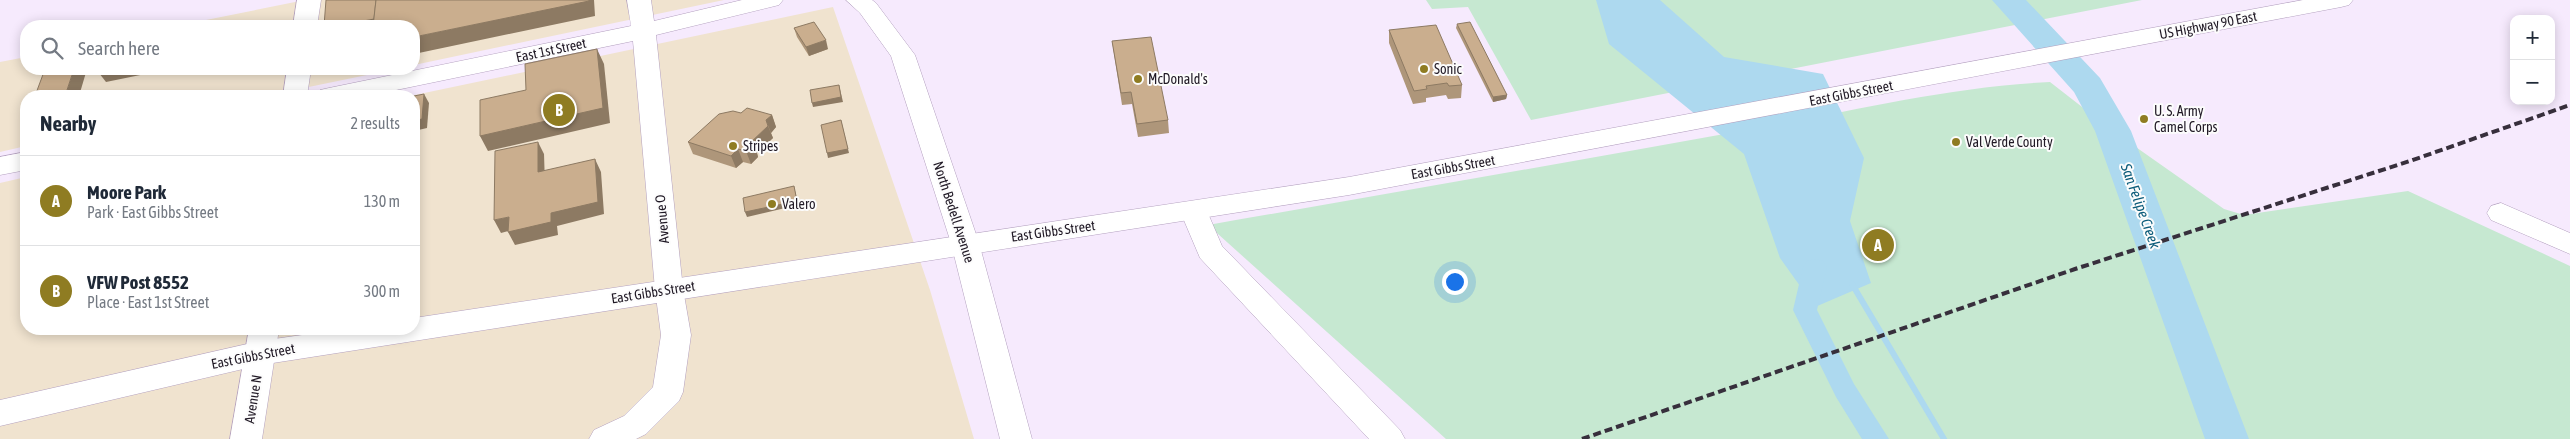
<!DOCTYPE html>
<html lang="en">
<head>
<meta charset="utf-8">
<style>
  body { margin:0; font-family:"Asap Condensed",sans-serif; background:#f2f2f3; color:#1f2937 }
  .controls { position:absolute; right:15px; top:15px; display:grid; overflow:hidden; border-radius:10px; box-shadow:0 2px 12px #0003 }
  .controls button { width:45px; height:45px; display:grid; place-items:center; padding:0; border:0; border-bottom:1px solid #e0e1e3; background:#fff; color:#1f2937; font:25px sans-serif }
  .you { position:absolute; left:1454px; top:281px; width:18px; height:18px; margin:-12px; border:4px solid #fff; border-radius:50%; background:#1a73e8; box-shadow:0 0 0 8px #1a73e833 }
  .badge { display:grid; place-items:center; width:32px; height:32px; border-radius:50%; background:#8f7c22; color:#fff; font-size:16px; font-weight:700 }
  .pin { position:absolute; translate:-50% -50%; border:2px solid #fff; box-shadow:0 1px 5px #0006 }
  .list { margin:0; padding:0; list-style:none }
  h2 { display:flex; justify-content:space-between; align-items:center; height:65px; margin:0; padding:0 20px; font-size:21px }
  h2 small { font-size:16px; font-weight:400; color:#747a83 }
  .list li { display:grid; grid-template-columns:32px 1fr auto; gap:15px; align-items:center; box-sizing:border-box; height:90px; padding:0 20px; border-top:1px solid #e0e1e3 }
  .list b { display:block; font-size:19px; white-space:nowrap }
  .list p { margin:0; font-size:16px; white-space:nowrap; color:#747a83 }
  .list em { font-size:16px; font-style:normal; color:#747a83 }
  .icon { flex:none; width:28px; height:28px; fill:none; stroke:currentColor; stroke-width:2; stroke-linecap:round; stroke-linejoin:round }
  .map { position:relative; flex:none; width:2570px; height:439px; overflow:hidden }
  .search { position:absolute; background:#fff; box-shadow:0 2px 12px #0003; left:20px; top:20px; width:400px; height:55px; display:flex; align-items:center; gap:12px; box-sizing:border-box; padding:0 18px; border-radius:20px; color:#747a83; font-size:19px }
  .panel { position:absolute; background:#fff; box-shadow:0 2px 12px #0003; left:20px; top:90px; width:400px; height:245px; border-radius:20px }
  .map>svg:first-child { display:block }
</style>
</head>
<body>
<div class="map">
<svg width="2570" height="439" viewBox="0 0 2570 439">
  <rect width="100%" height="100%" fill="#f6eafd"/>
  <g fill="#f0e3cf">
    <path d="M305 0H724L414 65V26H176Z"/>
    <path d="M833 7 930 290 974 439H0V183L26 177V329H414V96H410Z"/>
    <path d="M26 57V69H396L265 96H26V146L0 152V62Z"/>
  </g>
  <g fill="#c6e8d1">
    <path d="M1426 0H2142L1531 120 1468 7 1432 9Z"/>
    <path d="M2050 82 2113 131 2224 209 2244 215 2408 191 2570 266V439H1446L1208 225C1386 194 1563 163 1741 131 1845 113 1944 87 2050 82Z"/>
  </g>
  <path fill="#add9ef" d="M1596 0H1660L1724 57 1823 74 1864 158 1850 221 1871 283 1815 307 1780 258 1744 154 1609 44Z"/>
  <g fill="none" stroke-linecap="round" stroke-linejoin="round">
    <path stroke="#add9ef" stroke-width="6" d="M1852 284 1944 439"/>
    <path fill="#add9ef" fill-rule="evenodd" d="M1815 259 1823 261 1827 267 1817 310 1854 384 1889 439H1862L1836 397 1793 310 1803 267 1807 261Z"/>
    <path fill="#add9ef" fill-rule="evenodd" d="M1992 0H2026L2100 78 2131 131 2249 439H2205L2095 131 2074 92Z"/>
    <defs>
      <g id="minor">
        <path d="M297 0H321L317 26H293Z"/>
        <path d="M627 0H651L654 21 742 0H783L779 5 656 35 683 289 691 335 683 392 679 401 646 434 636 439H589L594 430 624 416 653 387 661 335 655 289 633 41 367 96H316L320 90 329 88 631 26Z"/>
        <path d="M287 69H311L307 96H283Z"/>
        <path d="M26 152V170L0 175V157Z"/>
        <path d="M1194 201 1204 204 1222 246 1400 430 1405 439H1369L1200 258 1180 211 1184 204Z"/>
        <path d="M2501 203 2570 233V254L2491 220 2487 213 2491 206Z"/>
        <path d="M249 329H279L262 439H230Z"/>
      </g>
      <path id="major" d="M846 0H872L876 3 915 55 979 243 1032 439H1000L951 243 891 56 860 13Z"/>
      <path id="highway" d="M2303 0H2353L2349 5 2341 7 1349 195 260 365 0 426V400L260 341 344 329H414V318L1349 177Z"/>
    </defs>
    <use href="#minor" stroke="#b3a0bf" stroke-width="1"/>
    <use href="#major" stroke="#b3a0bf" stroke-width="1"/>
    <use href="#highway" stroke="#b3a0bf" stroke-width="1"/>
    <use href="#minor" fill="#fff" fill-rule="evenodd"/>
    <use href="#major" fill="#fff" fill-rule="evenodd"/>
    <use href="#highway" fill="#fff" fill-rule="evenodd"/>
    <path stroke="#372f3c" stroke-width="4" stroke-dasharray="8 4" stroke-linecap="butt" d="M1582 439 2075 269 2410 161 2570 105"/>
  </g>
  <g fill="#ae967a">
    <path d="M1457 24 1507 95 1506 99 1493 102 1456 28Z"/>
    <path d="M794 28 828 49 809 56 797 37Z"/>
    <path d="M1389 30 1462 85 1461 98 1448 99 1446 95 1426 98V102L1413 104 1389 43Z"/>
    <path d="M1112 41 1168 120 1169 133 1138 137 1132 104 1122 105Z"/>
    <path d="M741 113 772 115 776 127 771 133 773 138 757 153 758 157 751 164 743 162 736 168 693 154 688 142Z"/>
  </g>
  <g fill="#8d7a63">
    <path d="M589 0H594L595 16 414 54V37Z"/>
    <path d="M378 18 383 26H337Z"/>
    <path d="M826 40 828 49 809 56 806 47Z"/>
    <path d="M597 49 604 64 610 123 488 151 480 136Z"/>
    <path d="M74 69H87L79 96H65Z"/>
    <path d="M120 69H156L155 72 106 82 99 73Z"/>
    <path d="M839 85 843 102 813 107 812 103Z"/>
    <path d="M424 94 429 103 427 128 414 131V121Z"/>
    <path d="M1507 95 1506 99 1493 102V97Z"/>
    <path d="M772 115 776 127 771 133 766 120Z"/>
    <path d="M841 120 849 153 828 158 827 153Z"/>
    <path d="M768 126 773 138 757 153 758 157 751 164 746 151 750 143Z"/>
    <path d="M538 142 544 154 545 185 538 172Z"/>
    <path d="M738 149 743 162 736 168 731 156Z"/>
    <path d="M595 159 601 172 604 214 557 226 558 235 515 245 508 232 551 213Z"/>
    <path d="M794 186 798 205 747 217 745 212Z"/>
    <path d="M509 217 516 229 501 233 494 220Z"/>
  </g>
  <g fill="#caae8e" stroke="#8d7a63">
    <path d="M326 0H376L374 19 337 26H324Z"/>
    <path d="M376 0H589V1L414 37V26H373Z"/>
    <path d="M814 22 826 40 806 47 794 28Z"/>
    <path d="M1470 22 1507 95 1493 97 1457 24Z"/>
    <path d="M1436 25 1462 85 1449 86 1447 83 1426 86 1427 89 1414 91 1389 30Z"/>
    <path d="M1151 37 1168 120 1137 124 1131 92 1121 93 1112 41Z"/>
    <path d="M597 49 603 108 480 136V100L526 90 525 64Z"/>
    <path d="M45 69H74L65 96H35Z"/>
    <path d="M100 69H120L99 73Z"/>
    <path d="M839 85 841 97 812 103 810 90Z"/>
    <path d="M424 94 422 119 414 121V96Z"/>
    <path d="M747 108 772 115 766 120 768 126 750 143 754 144 746 151 738 149 731 156 688 142 719 114 733 111 741 113Z"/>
    <path d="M841 120 848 149 827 153 821 125Z"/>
    <path d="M538 142V172L595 159 598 202 551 213V222L508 232 509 217 494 220 495 151Z"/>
    <path d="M794 186 797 201 745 212 743 198Z"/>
  </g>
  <g fill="#8f7c22" stroke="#fcfcfc" stroke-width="2">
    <circle cx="1424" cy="69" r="5"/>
    <circle cx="1138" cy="79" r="5"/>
    <circle cx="2144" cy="119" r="5"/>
    <circle cx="1956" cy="142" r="5"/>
    <circle cx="733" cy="146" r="5"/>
    <circle cx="772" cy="204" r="5"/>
  </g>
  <g text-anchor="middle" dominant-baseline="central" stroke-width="4" stroke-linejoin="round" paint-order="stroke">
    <g font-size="14" fill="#201925" stroke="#fcfcfc">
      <text transform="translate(2208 25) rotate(-11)">US Highway 90 East</text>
      <text transform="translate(551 50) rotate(-12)">East 1st Street</text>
      <text transform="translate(1851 93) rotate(-11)">East Gibbs Street</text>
      <text transform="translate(1453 167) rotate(-10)">East Gibbs Street</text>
      <text transform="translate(954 212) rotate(72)">North Bedell Avenue</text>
      <text transform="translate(662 219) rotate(-95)">Avenue O</text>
      <text transform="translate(1053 231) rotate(-8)">East Gibbs Street</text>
      <text transform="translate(653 292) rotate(-9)">East Gibbs Street</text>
      <text transform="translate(253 356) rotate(-11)">East Gibbs Street</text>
      <text transform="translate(253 399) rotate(-81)">Avenue N</text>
    </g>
    <g font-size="14" fill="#201925" stroke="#fcfcfc" text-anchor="start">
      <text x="1434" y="69">Sonic</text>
      <text x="1148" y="79">McDonald's</text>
      <text x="2154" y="111">U. S. Army<tspan x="2154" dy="16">Camel Corps</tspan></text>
      <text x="1966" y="142">Val Verde County</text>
      <text x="743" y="146">Stripes</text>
      <text x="782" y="204">Valero</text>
    </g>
    <g font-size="15" font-style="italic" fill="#0c5c7a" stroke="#fcfcfc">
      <text transform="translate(2141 206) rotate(70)">San Felipe Creek</text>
    </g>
  </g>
</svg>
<div class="controls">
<button>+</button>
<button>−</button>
</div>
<div class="you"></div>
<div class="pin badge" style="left:1878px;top:245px">A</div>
<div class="pin badge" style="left:559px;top:110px">B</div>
<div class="search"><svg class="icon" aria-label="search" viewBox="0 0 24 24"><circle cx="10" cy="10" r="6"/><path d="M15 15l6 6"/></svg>Search here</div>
<section class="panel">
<h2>Nearby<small>2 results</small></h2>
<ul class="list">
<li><span class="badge">A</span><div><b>Moore Park</b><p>Park · East Gibbs Street</p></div><em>130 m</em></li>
<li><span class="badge">B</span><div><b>VFW Post 8552</b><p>Place · East 1st Street</p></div><em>300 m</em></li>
</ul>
</section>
</div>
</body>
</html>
